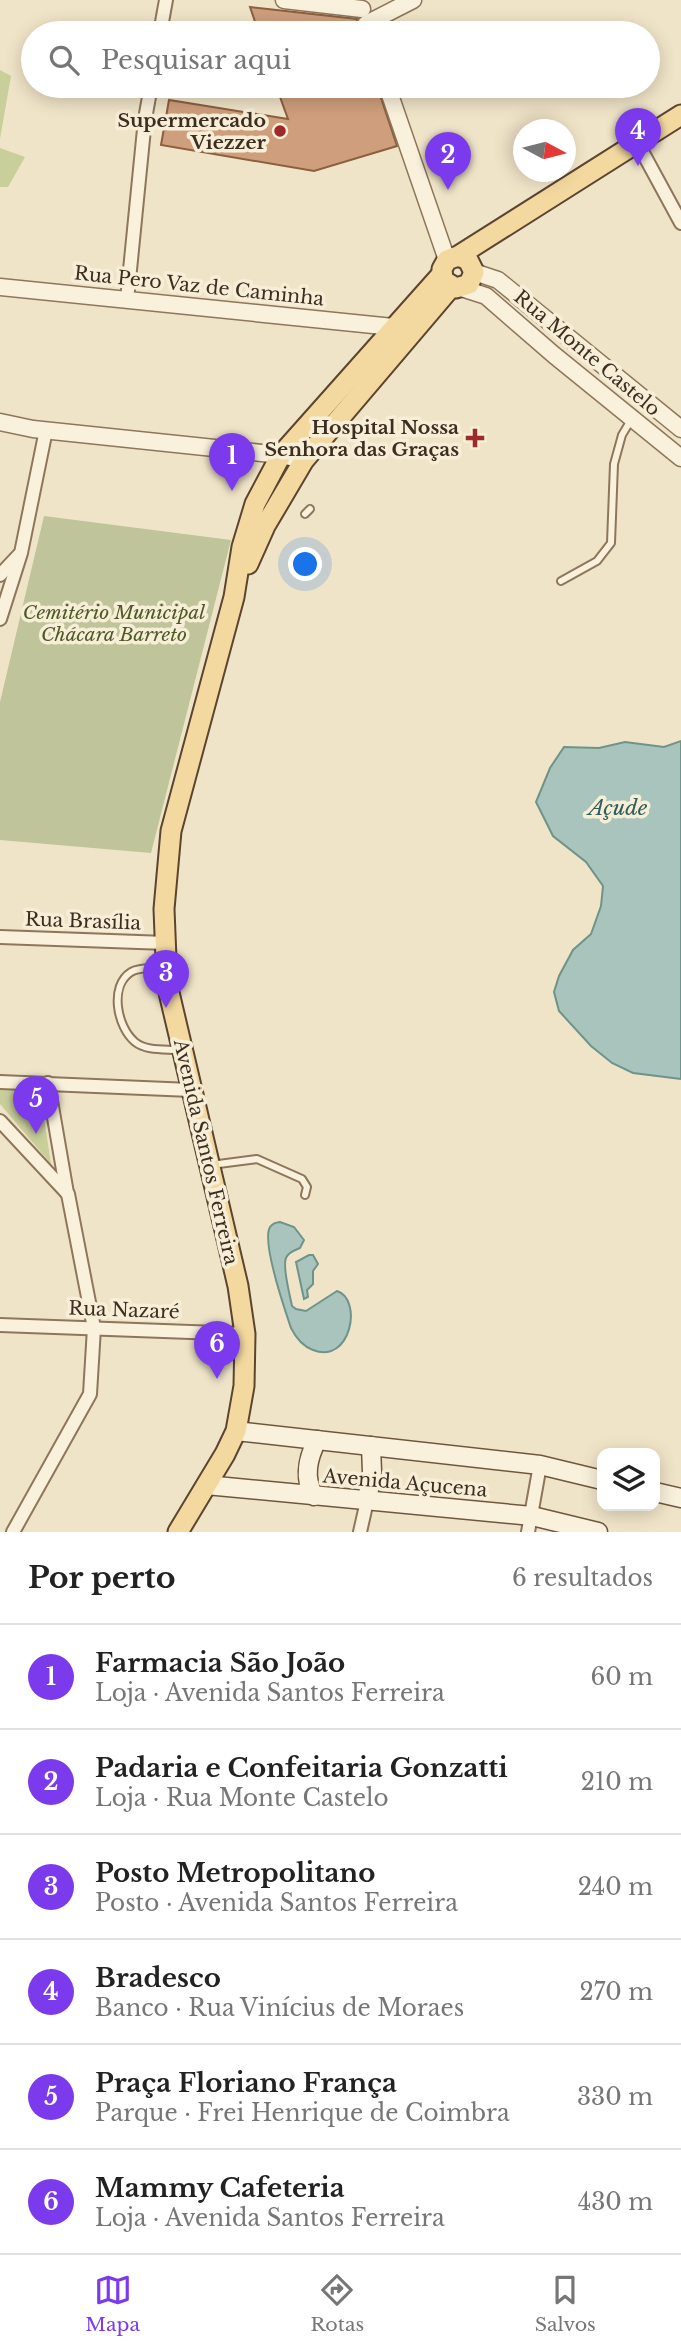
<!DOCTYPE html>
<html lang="pt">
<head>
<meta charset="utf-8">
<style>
  body { margin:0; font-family:"Libre Baskerville",serif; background:#f6f6f6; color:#222 }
  .controls { position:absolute; right:21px; bottom:21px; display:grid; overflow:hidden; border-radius:14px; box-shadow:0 4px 18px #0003 }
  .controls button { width:63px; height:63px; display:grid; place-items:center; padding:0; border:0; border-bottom:2px solid #e0e0e0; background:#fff; color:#222; font:35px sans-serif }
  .compass { position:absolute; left:513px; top:119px; width:63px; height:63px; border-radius:50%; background:#fff; box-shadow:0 4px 18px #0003; rotate:97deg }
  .you { position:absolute; left:306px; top:565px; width:24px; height:24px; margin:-18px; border:5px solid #fff; border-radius:50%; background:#1a73e8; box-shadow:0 0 0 10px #1a73e833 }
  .badge { display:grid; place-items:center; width:46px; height:46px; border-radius:50%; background:#7c3aed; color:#fff; font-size:23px; font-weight:700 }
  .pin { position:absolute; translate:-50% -58px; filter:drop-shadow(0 2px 4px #0008) }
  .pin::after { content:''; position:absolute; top:37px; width:24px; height:21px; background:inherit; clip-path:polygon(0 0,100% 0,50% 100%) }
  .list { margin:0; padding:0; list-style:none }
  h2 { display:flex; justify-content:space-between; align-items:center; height:91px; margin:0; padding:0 28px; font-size:30px }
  h2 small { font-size:23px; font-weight:400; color:#767676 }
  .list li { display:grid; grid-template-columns:46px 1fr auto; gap:21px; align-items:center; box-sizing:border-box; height:105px; padding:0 28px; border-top:2px solid #e0e0e0 }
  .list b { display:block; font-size:26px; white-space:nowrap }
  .list p { margin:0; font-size:23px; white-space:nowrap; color:#767676 }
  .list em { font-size:23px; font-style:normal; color:#767676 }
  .icon { flex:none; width:38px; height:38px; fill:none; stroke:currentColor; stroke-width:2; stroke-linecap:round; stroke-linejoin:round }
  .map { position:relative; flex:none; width:681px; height:1532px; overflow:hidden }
  .search { position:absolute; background:#fff; box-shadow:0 4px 18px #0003; left:21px; right:21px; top:21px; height:77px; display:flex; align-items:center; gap:18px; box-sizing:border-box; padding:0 24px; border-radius:38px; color:#767676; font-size:26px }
  .sheet { height:721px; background:#fff }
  nav { display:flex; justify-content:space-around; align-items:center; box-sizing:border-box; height:98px; border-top:2px solid #e0e0e0; background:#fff; font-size:19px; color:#767676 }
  nav a { display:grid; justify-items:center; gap:4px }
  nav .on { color:#7c3aed }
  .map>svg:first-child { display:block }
</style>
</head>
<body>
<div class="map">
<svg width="681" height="1532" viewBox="0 0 681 1532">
  <rect width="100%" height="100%" fill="#f0e4c8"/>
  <g fill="#c9cf9b">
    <path d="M0 70 11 76 0 139Z"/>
    <path d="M0 148 25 157 8 187H0Z"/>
    <path d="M0 1089 40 1091 51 1164 0 1104Z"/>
  </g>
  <path fill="#bfc49a" d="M44 516 231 540 151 853 0 840V702Z"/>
  <g fill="#a9c4bc" stroke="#6f938a" stroke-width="2">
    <path d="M681 741V1079L633 1073 612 1063 591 1046 559 1011 554 992 559 976 573 950 591 934 601 906 603 886 586 862 553 836 536 802 550 768 564 747 599 748 625 742 664 747Z"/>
    <path d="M280 1222 294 1227 304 1240 300 1248C295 1250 288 1252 286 1258 282 1267 290 1295 292 1306L296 1309 306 1311 337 1291C363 1299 351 1365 313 1350 302 1346 296 1338 291 1328 285 1310 261 1242 270 1227 273 1223 275 1223 280 1222Z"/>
    <path d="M309 1255H313L318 1264 313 1271V1284L307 1290 308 1297 304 1299 296 1262Z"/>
  </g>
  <g fill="#cf9f7d" stroke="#8d5f41" stroke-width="2">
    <path d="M250 7 357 19 356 28 361 33H259Z"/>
    <path d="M276 86H377L397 146 314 171 161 145 169 100 288 119Z"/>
  </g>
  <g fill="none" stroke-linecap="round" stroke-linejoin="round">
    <defs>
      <g id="service">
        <path d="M305 514 310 509"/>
        <path d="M561 581 597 561 611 543 614 464 622 435 631 420"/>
        <path d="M164 967C154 968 139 967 131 972 109 986 117 1027 135 1042 146 1051 164 1049 178 1050"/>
        <path d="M211 1165 257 1159 302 1179 307 1187 305 1195"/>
      </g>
      <g id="minor">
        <path d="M160 33 166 0"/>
        <path d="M637 142 681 223"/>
        <path d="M127 300 145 119 151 86"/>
        <path d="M0 575 19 555"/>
        <path d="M0 619 21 553 46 430"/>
        <path d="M0 937 166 943"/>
        <path d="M0 1082 191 1090"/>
        <path d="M48 1083 67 1193"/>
        <path d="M0 1121 68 1194 94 1328 90 1394 13 1532"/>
        <path d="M0 1325 245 1334"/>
        <path d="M360 1532 367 1501"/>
        <path d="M528 1532 540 1465"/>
      </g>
      <g id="tertiary">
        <path d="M284 0 362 9"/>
        <path d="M366 24 413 0"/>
        <path d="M387 86 447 260"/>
        <path d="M474 272 498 280 681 429"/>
        <path d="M0 287 393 327"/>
        <path d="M461 288 486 296 554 355 681 458"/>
        <path d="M0 422 33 429 281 455 304 460"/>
      </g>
      <g id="secondary">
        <path d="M236 1431 540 1465 602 1480"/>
        <path d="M206 1485 532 1516 598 1532"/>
        <path d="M655 1492 681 1498"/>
        <path d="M314 1496C303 1477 308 1458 317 1440"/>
        <path d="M367 1501 372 1472 371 1446"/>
      </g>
      <g id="primary">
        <path d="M458 256 468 260 474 272 469 284 456 288 443 280 442 269 447 260 458 256 681 115"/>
        <path d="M248 564 265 526 304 460 451 287"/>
        <path d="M178 1532 225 1454 236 1431 244 1386 245 1334 238 1286 167 984 164 909 171 831 234 597 242 547 255 504 281 455 442 274"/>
      </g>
    </defs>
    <use href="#service" stroke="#8d765c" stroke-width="10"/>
    <use href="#minor" stroke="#8d765c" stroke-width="16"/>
    <use href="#tertiary" stroke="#8d765c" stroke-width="19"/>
    <use href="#secondary" stroke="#6f573f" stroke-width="21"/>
    <use href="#primary" stroke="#5b4430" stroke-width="23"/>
    <use href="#service" stroke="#faf1dc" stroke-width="6"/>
    <use href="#minor" stroke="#faf1dc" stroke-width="12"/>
    <use href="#tertiary" stroke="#faf1dc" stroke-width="16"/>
    <use href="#secondary" stroke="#faf1dc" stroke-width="18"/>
    <use href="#primary" stroke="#f3d9a0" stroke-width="19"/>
  </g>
  <g fill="#9e2a2b" stroke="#f7eed8" stroke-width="2.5">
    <circle cx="280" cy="131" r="7"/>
    <path d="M471.5 427.5h7v7h7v7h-7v7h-7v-7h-7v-7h7z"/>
  </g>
  <g text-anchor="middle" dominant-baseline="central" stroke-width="7" stroke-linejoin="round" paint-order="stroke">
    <g font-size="19" font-weight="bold" fill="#3d2e20" stroke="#f7eed8" text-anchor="end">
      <text x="266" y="120">Supermercado<tspan x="266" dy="22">Viezzer</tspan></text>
      <text x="459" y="427">Hospital Nossa<tspan x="459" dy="22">Senhora das Graças</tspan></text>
    </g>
    <g font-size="19" fill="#3d2e20" stroke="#f7eed8">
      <text transform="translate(199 286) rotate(6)">Rua Pero Vaz de Caminha</text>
      <text transform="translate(587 353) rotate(40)">Rua Monte Castelo</text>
      <text transform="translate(83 921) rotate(2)">Rua Brasília</text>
      <text transform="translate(206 1152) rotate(77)">Avenida Santos Ferreira</text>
      <text transform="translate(124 1310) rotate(2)">Rua Nazaré</text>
      <text transform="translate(405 1483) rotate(5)">Avenida Açucena</text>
    </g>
    <g font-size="19" font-style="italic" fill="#4d5a26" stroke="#f7eed8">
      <text x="114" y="612">Cemitério Municipal<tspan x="114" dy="22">Chácara Barreto</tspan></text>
    </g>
    <g font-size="21" font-style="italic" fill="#2f5d5a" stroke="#f7eed8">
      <text x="618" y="808">Açude</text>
    </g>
  </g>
</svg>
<div class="controls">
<button><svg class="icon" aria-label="layers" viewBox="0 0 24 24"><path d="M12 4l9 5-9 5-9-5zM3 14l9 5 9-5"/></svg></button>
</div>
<svg class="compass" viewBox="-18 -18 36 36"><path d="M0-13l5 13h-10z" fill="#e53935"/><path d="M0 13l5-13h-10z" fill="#767676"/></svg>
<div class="you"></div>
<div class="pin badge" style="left:232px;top:491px">1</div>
<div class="pin badge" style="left:448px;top:190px">2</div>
<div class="pin badge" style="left:166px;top:1008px">3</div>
<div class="pin badge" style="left:638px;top:166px">4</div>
<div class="pin badge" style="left:36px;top:1134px">5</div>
<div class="pin badge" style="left:217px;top:1379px">6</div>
<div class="search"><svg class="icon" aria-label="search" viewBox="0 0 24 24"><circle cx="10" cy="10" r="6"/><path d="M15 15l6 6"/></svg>Pesquisar aqui</div>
</div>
<section class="sheet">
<h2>Por perto<small>6 resultados</small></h2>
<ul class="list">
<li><span class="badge">1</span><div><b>Farmacia São João</b><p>Loja · Avenida Santos Ferreira</p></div><em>60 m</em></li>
<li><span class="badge">2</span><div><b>Padaria e Confeitaria Gonzatti</b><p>Loja · Rua Monte Castelo</p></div><em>210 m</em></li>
<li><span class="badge">3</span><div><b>Posto Metropolitano</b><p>Posto · Avenida Santos Ferreira</p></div><em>240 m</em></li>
<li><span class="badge">4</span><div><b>Bradesco</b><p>Banco · Rua Vinícius de Moraes</p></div><em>270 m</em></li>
<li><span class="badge">5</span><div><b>Praça Floriano França</b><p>Parque · Frei Henrique de Coimbra</p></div><em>330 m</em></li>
<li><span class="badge">6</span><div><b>Mammy Cafeteria</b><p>Loja · Avenida Santos Ferreira</p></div><em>430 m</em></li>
</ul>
</section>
<nav>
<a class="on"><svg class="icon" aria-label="map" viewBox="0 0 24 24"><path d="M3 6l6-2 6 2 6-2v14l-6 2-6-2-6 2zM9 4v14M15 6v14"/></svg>Mapa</a>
<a><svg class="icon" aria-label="directions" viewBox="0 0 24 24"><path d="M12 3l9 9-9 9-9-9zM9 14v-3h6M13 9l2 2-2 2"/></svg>Rotas</a>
<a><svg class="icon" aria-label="saved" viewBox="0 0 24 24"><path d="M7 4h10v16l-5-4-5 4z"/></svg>Salvos</a>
</nav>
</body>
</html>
